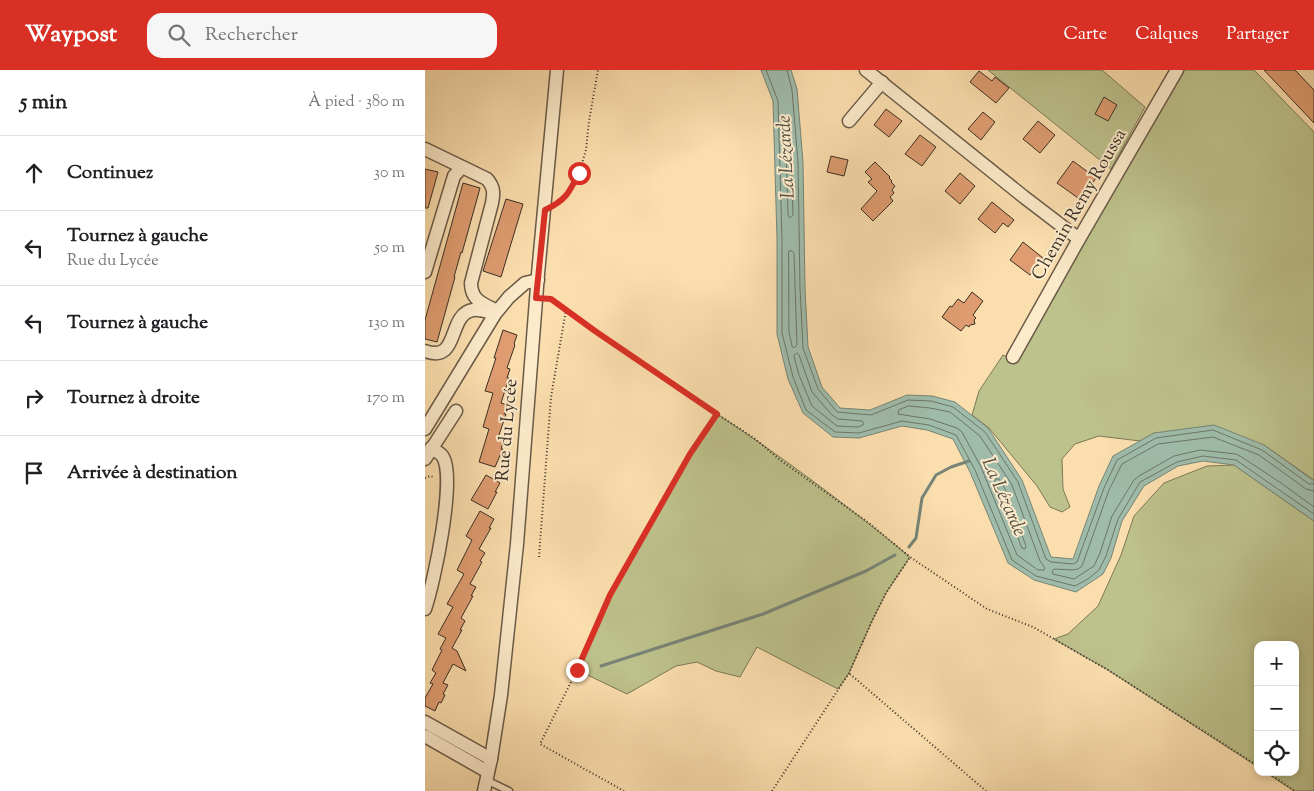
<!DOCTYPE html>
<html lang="fr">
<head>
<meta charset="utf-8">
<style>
  body { margin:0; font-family:"Sorts Mill Goudy",serif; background:#f6f6f6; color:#202124 }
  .controls { position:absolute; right:15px; bottom:15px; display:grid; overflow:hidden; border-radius:10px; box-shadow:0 2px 8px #0003 }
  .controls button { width:45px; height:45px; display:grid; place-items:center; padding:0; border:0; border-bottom:1px solid #e0e0e0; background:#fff; color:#202124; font:25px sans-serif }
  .stop { position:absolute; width:15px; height:15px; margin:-11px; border:4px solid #d93025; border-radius:50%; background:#fff }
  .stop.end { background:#d93025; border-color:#fff; box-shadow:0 1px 5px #0008 }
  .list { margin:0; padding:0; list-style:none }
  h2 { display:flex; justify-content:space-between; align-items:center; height:65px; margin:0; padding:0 20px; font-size:21px }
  h2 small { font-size:16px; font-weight:400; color:#757577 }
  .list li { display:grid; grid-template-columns:32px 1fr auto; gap:15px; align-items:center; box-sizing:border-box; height:75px; padding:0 20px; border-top:1px solid #e0e0e0 }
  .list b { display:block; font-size:19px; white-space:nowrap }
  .list p { margin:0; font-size:16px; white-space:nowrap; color:#757577 }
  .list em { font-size:16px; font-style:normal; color:#757577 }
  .icon { flex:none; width:28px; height:28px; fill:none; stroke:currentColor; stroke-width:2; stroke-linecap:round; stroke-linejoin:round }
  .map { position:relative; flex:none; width:889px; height:721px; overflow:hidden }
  header { display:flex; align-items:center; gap:30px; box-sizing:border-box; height:70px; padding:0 25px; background:#d93025; color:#fff }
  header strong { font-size:24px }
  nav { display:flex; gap:28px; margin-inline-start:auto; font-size:18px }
  .search { width:350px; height:45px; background:#f6f6f6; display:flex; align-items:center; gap:12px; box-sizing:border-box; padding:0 18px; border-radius:15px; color:#757577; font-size:19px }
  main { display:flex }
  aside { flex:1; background:#fff }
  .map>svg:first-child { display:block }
</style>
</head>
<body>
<header>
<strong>Waypost</strong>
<div class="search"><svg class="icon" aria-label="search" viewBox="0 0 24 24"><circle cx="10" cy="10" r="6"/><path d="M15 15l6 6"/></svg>Rechercher</div>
<nav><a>Carte</a><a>Calques</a><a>Partager</a></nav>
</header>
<main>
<aside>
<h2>5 min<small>À pied · 380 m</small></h2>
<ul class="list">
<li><svg class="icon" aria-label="ahead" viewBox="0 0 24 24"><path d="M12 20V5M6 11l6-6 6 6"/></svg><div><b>Continuez</b></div><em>30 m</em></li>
<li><svg class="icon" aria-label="left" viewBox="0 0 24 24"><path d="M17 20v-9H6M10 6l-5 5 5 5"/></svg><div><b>Tournez à gauche</b><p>Rue du Lycée</p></div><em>50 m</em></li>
<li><svg class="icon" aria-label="left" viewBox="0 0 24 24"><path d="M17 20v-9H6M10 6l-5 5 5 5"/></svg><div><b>Tournez à gauche</b></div><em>130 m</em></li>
<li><svg class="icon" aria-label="right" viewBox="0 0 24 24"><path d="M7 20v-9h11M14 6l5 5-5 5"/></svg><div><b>Tournez à droite</b></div><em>170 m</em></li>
<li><svg class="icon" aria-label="arrive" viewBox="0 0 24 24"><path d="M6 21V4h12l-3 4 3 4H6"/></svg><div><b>Arrivée à destination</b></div></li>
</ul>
</aside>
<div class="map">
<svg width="889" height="721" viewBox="0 0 889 721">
  <rect width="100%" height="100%" fill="#fbdeae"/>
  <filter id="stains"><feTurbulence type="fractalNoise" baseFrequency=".004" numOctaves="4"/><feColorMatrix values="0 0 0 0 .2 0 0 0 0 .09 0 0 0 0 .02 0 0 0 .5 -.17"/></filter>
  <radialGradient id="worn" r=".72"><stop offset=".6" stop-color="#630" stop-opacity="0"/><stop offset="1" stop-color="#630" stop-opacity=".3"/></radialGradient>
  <g fill="#bdc18b" stroke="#7c7858">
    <path d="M563 0H677L720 37 686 99Z"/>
    <path d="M757 0H829L889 62V410L839 375 729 363 715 371 674 366 650 374 637 389 638 419 645 437 637 442 625 437 612 416 564 358 547 345 554 321 578 285 590 291Z"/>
    <path d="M292 344C359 388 423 436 485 487L461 523 447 551 424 603 413 619 332 577 315 607 291 601 272 592 251 596 202 624 152 600 185 525 265 384Z"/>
    <path d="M809 395 889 451V721H869L840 702H870V575H833V697L683 600 629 569 643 564 673 536 696 485 709 446 739 413 782 396Z"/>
  </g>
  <path fill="#9fbcab" stroke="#778476" d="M336 0H366L372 19 378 92 380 218 383 277 397 317 415 338 445 340 482 325 507 326 530 332 563 358 597 410 626 487 648 489 674 416 688 386 729 363 789 355 839 375 889 411V451L809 395 778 391 753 396 719 416 697 451 686 488 678 504 651 522 609 510 583 493 545 402 528 369 502 360 477 356 434 368 408 367 378 343 363 309 352 264V169L348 31Z"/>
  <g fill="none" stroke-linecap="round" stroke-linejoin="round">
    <g stroke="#6c7668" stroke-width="1">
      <path d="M341 0 353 31 357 169V263L368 307 381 340 410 362 434 363 477 351 504 355 531 365 550 400 587 490 611 506 650 516 663 509 674 500 681 486 693 449 715 412 752 392 778 386 811 390 889 444"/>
      <path d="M362 0 367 20 373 92 375 218 378 278 393 319 412 342 446 345 483 330 506 331 528 337 560 362 593 412 621 489 626 492 648 494 652 492 679 418 692 390 731 368 788 360 837 380 884 414H889"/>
      <path d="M362 79H364L366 80 368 145 365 148 363 145 361 81Z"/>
      <path d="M364 181H367L369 183 372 275 369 278 367 276 364 262Z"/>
      <path d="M372 283 374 285 387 322 407 345 413 349 437 351 439 353 438 355 433 357 412 356 387 336 374 305 369 286Z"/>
      <path d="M484 336 505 338 525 342 555 366 587 415 615 491 620 498 619 500H613L592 485 556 397 537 362 532 358 505 349 473 344 474 340Z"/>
      <path d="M571 409H574L580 419 601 476 600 479 597 478 570 412Z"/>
      <path d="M889 421 881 419 834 385 788 367 733 374 697 394 684 420 657 496 653 499 648 500 629 499 627 502 628 504 649 509 669 496 675 483 687 446 709 410 714 406 749 386 775 380 811 384 815 386 856 413 889 437"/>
    </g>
    <g stroke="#778476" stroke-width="3">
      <path d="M484 477 491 468 497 428 511 405 526 397 544 391"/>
      <path d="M176 596 338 544 441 501 470 485"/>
    </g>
  </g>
  <g fill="#de9c70" stroke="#3a2f26">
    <path d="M839 0H870L889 20V53Z"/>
    <path d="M554 1 567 11 570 7 584 18 571 33 545 12Z"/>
    <path d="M679 27 692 35 683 51 670 44Z"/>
    <path d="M461 39 477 51 464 67 449 55Z"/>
    <path d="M558 42 570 52 556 70 543 59Z"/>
    <path d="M613 51 630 65 615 83 598 69Z"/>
    <path d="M495 65 511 77 497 96 480 84Z"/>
    <path d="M406 86 423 90 419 106 402 102Z"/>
    <path d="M648 91 671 108 656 130 632 113Z"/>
    <path d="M450 92 465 107 464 108 467 111 466 112 470 116 467 120 469 123 465 127 468 131 448 151 436 139 452 121 443 112 447 109 440 102Z"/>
    <path d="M0 99 13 102 3 138H0Z"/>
    <path d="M535 103 550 116 535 134 520 121Z"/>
    <path d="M38 113 55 118 37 183 36 182 29 207H30L12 272 0 269V250Z"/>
    <path d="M81 129 98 134 76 207 58 201Z"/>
    <path d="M567 132 589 150 583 157 578 153 570 163 553 149Z"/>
    <path d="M598 172 618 188 605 205 585 190Z"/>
    <path d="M547 222 558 231 548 245 551 248 549 250 550 254 545 255 544 257 541 255 536 261 517 247 525 236 527 237 533 229 539 233Z"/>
    <path d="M78 260 92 265 89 274 90 275 82 298 85 299 82 308H84L76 333 82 335 79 344H81L73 368 79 370 76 379H78L70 397 54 392 64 359 58 357 68 323 60 321 71 288H69Z"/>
    <path d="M61 405 75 413 70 422H72L63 439 46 430Z"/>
    <path d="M55 441 69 449 64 458H66L54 479 60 483 55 491 57 492 45 514 51 517 46 526H48L36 548 40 551 35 560H37L27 578 32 581 41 601 28 594 18 613 23 615 18 624 20 625 16 633 14 632 10 641 0 636V628L8 614 5 613 11 603 7 600 17 580 15 579 21 568 13 564 28 537 22 534 39 504 32 500 47 470 41 466Z"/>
  </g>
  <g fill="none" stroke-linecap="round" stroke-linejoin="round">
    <defs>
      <path id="service" d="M61 710 84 721"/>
      <g id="minor">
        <path d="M441 0 599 127 654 169"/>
        <path d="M424 51 457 12"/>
        <path d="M0 79 62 109C69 117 69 123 67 133L46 213C46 231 59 234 72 241"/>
        <path d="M0 202 29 106 37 97"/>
        <path d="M0 281C35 294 22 244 48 240 55 239 62 242 68 243"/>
        <path d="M588 287 654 169 752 0"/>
        <path d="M0 359 70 244 84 227 100 213 113 210"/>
        <path d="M0 389 31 341"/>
        <path d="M0 539C9 513 31 409 18 387 16 383 10 381 6 378"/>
        <path d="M0 652 66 689"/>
        <path d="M0 666 63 702"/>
        <path d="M59 721 66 689 76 625 92 474 113 204 132 0"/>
      </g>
    </defs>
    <use href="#service" stroke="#6a5b48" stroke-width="9"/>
    <use href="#minor" stroke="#6a5b48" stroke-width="15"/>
    <g stroke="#3a2f26" stroke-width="2" stroke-dasharray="1 2.5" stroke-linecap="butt">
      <path d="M131 135 144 123 154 103 161 80 164 51 173 0"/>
      <path d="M124 229H126L170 261 292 344 329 368 355 390 444 453 485 487"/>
      <path d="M0 408 5 406 9 407"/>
      <path d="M114 487 126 327 141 240"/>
      <path d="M425 604 561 721"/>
      <path d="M842 702 870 721"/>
      <path d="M199 721 115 674 152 600 185 525 265 384 292 344"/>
      <path d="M347 721 424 603 447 551 461 523 485 487 562 539 608 557 683 600 833 696"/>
    </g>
    <use href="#service" stroke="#fceaca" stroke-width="6"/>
    <use href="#minor" stroke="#fceaca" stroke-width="12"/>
  </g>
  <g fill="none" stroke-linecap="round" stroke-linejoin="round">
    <path stroke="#d93025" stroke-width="6" d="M152 600 185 525 265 384 292 344 170 261 126 229 111 228 120 140C141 130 144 123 154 103"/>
  </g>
  <g text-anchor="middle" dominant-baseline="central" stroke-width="4" stroke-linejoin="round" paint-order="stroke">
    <g font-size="18" fill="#3a2f26" stroke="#fceaca">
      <text transform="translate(655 135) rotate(-60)">Chemin Remy Roussa</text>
      <text transform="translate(83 360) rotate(-85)">Rue du Lycée</text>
    </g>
    <g font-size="19" font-style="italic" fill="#535247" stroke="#fceaca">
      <text transform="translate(362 87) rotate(-93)">La Lézarde</text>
      <text transform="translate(578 427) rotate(66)">La Lézarde</text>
    </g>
  </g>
  <rect width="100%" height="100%" filter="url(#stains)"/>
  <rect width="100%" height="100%" fill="url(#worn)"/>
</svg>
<div class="controls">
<button>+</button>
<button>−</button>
<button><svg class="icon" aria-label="locate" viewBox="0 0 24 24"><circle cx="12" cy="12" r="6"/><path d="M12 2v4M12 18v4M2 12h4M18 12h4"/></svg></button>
</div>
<div class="stop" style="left:154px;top:103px"></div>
<div class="stop end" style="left:152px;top:600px"></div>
</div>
</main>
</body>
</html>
